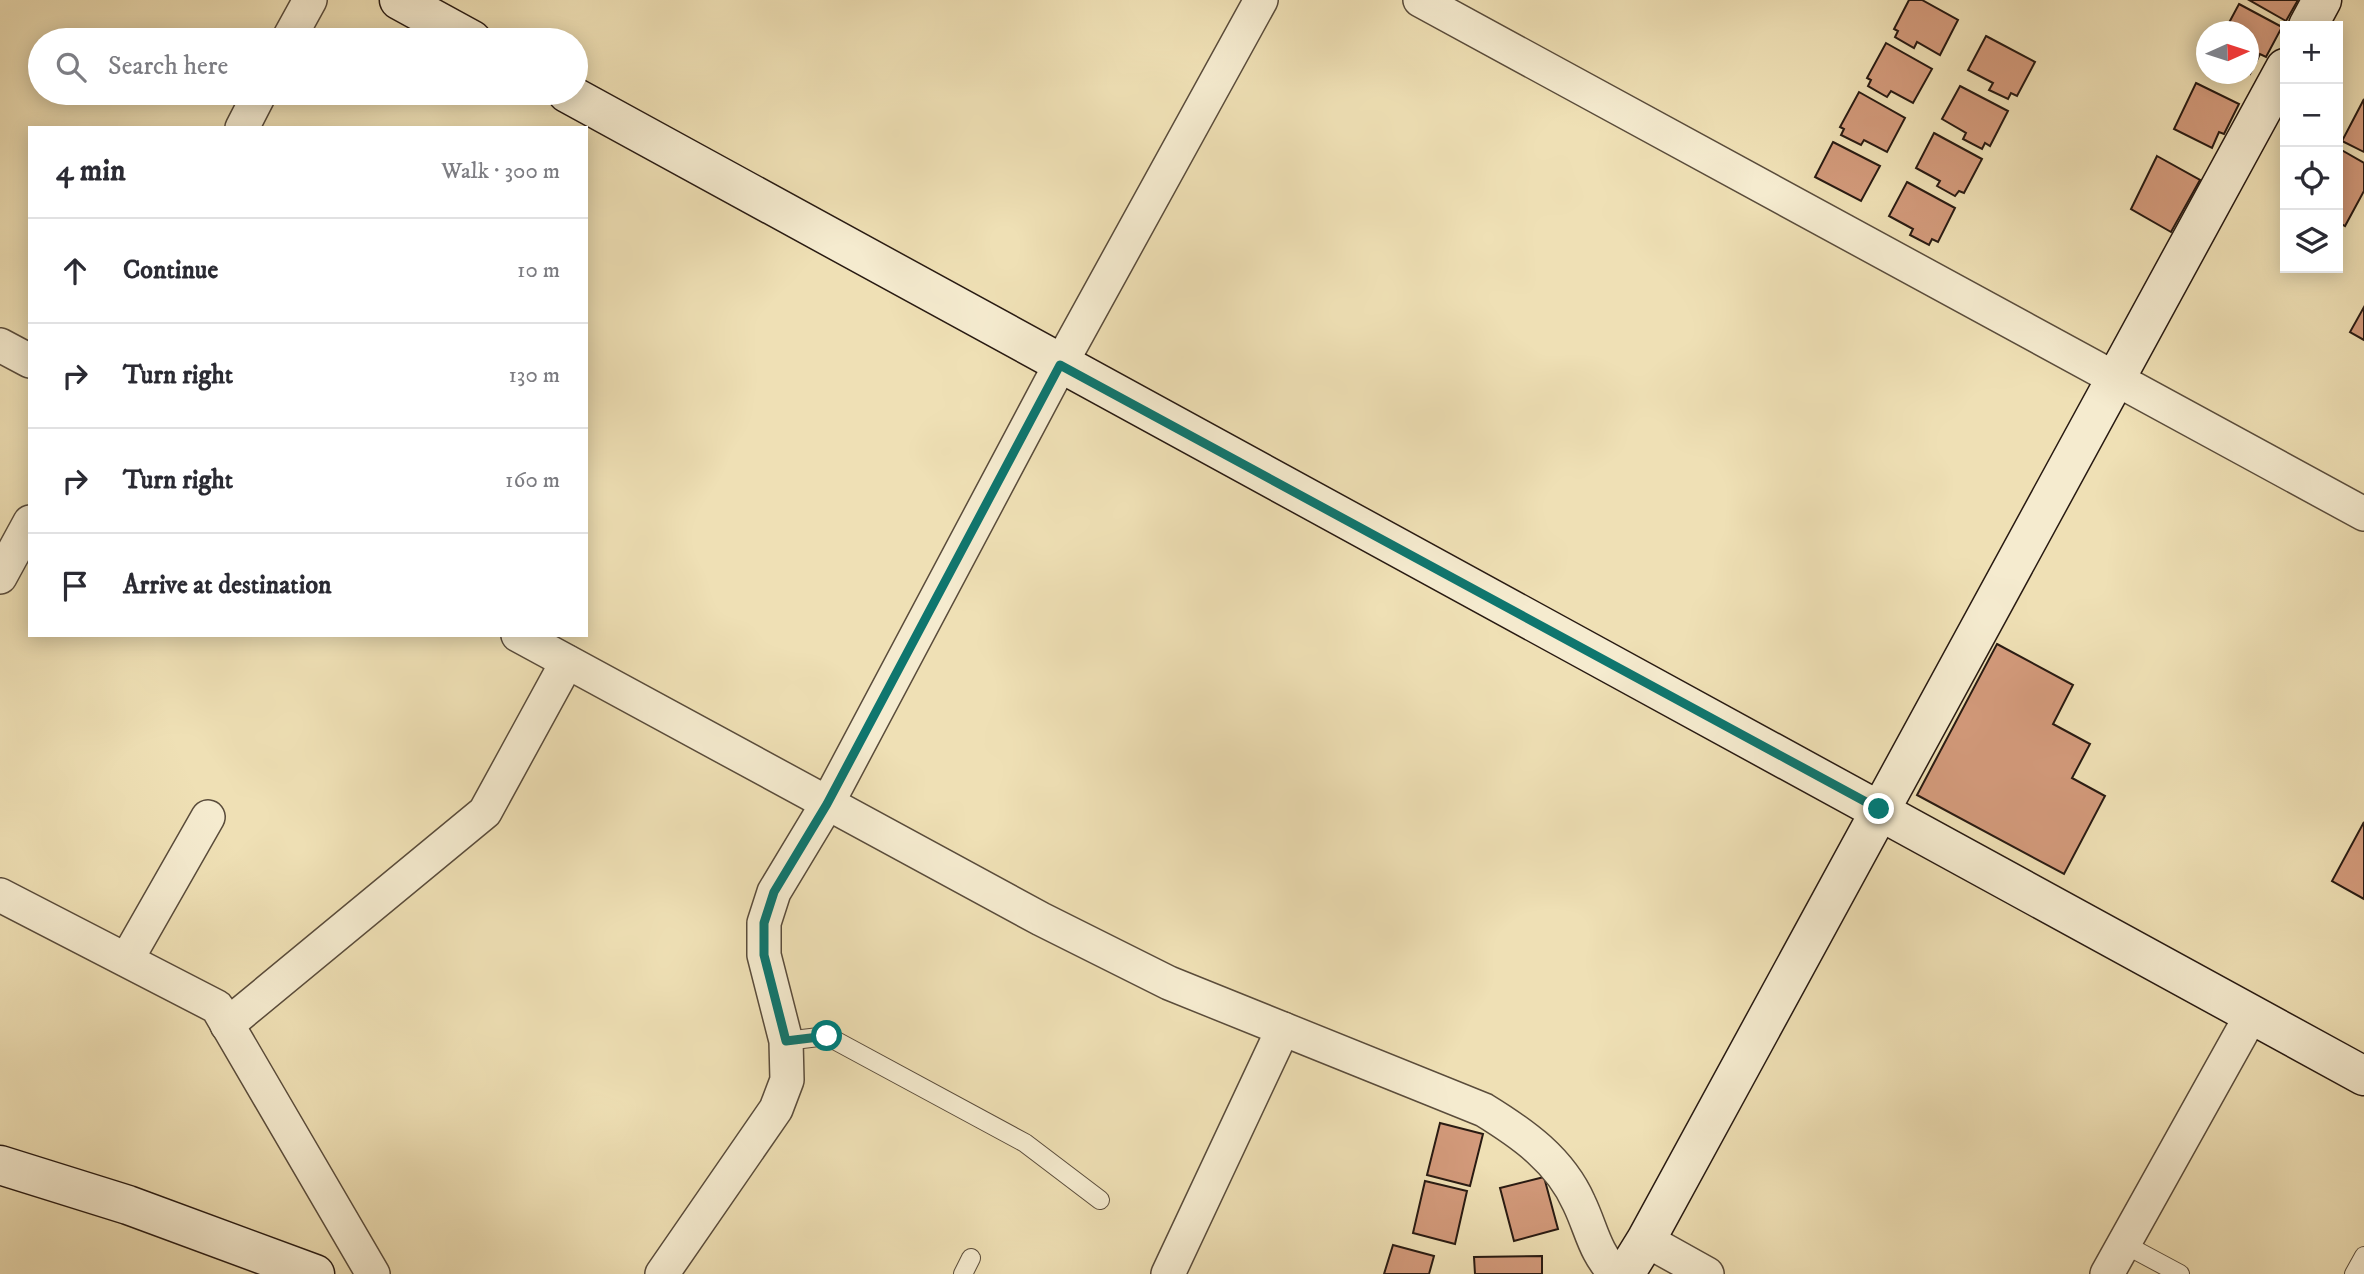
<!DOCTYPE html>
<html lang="en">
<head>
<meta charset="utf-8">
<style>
  body { margin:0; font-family:"IM FELL DW Pica",serif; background:#f7f7f7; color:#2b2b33 }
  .controls { position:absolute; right:21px; top:21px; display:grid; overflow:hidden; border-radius:0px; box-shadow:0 4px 18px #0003 }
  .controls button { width:63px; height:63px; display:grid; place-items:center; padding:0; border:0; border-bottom:2px solid #e1e1e2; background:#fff; color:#2b2b33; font:35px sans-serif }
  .compass { position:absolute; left:2196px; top:21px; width:63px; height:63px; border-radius:50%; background:#fff; box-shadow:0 4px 18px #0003; rotate:87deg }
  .stop { position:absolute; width:21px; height:21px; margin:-16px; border:5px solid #0f766e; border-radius:50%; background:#fff }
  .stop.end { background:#0f766e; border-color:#fff; box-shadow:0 2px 7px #0008 }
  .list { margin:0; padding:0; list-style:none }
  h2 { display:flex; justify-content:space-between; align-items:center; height:91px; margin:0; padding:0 28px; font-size:30px }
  h2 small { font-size:23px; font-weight:400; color:#7c7c81 }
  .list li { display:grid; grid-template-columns:46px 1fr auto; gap:21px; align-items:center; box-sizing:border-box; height:105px; padding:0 28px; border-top:2px solid #e1e1e2 }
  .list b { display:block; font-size:26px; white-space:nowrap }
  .list em { font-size:23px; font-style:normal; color:#7c7c81 }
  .icon { flex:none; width:38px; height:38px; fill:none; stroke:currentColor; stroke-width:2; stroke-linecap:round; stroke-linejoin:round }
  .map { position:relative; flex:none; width:2364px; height:1274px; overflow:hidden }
  .search { position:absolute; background:#fff; box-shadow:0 4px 18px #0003; left:28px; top:28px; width:560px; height:77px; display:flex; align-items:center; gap:18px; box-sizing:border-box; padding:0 24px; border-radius:38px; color:#7c7c81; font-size:26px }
  .panel { position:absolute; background:#fff; box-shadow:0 4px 18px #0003; left:28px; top:126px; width:560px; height:511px; border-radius:0px }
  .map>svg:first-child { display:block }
</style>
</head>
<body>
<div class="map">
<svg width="2364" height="1274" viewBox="0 0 2364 1274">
  <rect width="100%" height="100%" fill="#efe0b5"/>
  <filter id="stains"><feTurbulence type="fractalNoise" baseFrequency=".00286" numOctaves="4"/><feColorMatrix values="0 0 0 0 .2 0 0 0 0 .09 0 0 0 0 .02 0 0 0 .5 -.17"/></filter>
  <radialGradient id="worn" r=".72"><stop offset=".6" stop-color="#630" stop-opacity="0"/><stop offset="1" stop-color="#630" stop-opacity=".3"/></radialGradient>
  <g fill="#d39a7b" stroke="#281a12" stroke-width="2">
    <path d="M1909 0H1922L1958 20 1940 55 1917 42 1914 48 1895 37 1898 31 1894 29Z"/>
    <path d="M2249 0H2298L2286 21Z"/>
    <path d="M2239 4 2282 27 2266 57 2260 54 2251 72 2248 32H2224Z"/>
    <path d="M1986 36 2035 62 2017 96 2011 93 2008 99 1989 90 1993 83 1968 70Z"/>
    <path d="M1886 43 1932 69 1913 103 1891 91 1887 97 1868 86 1871 80 1867 78Z"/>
    <path d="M2196 83 2239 104 2224 134 2219 132 2212 148 2174 129Z"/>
    <path d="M1960 86 2008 111 1990 146 1985 143 1982 149 1963 139 1966 133 1942 119Z"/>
    <path d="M1859 92 1905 118 1887 152 1864 140 1861 145 1841 135 1844 129 1840 127Z"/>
    <path d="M2364 99V152L2342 141Z"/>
    <path d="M1934 133 1982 159 1964 193 1959 191 1955 196 1937 186 1940 181 1916 168Z"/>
    <path d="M1833 142 1880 166 1861 201 1815 177Z"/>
    <path d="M2338 148 2364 163V191L2345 226 2338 222Z"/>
    <path d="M2157 156 2200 180 2171 232 2131 209Z"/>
    <path d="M1907 182 1955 208 1938 242 1932 239 1929 245 1910 235 1913 229 1889 216Z"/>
    <path d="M2364 307V340L2350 332Z"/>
    <path d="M1997 644 2073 685 2053 724 2090 744 2072 778 2105 796 2064 874 1917 795Z"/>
    <path d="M2364 822V899L2332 881Z"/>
    <path d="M1440 1123 1483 1134 1470 1186 1427 1175Z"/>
    <path d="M1544 1177 1558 1229 1514 1241 1500 1188Z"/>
    <path d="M1425 1181 1467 1191 1455 1244 1413 1233Z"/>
    <path d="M1393 1245 1434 1256 1429 1274H1384Z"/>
    <path d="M1542 1256V1274H1475L1474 1257Z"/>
  </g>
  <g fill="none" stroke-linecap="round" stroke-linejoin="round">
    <defs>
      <g id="lane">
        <path d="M786 1041 827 1036 1025 1143 1100 1200"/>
        <path d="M2124 1244 2180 1274"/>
        <path d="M963 1274 971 1258"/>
        <path d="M2354 1274 2364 1256"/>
      </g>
      <g id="street">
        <path d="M1420 0 2364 514"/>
        <path d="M288 40 310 0"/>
        <path d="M242 128 260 93"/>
        <path d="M0 345 30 361"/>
        <path d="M0 577 30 522"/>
        <path d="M518 635 1041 919 1169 983 1484 1110C1523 1134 1560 1160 1579 1203 1592 1230 1594 1252 1616 1274"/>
        <path d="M0 895 217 1007 373 1274"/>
        <path d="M127 959 208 817"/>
        <path d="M227 1025 485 812 567 662"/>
        <path d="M1646 1240 1707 1274"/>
        <path d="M662 1274 776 1109 787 1080 786 1041 764 955V923L774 892 827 804 1060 365 1261 0"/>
        <path d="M1168 1274 1283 1029"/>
        <path d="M2107 1274 2252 1014"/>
      </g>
      <g id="secondary">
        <path d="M399 0 472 40"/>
        <path d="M2308 26 2322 0"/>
        <path d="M567 93 2364 1076"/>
        <path d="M0 1165 128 1205 315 1274"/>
        <path d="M1625 1274 1646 1240 2285 68"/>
      </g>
    </defs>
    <use href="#lane" stroke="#5a4c3b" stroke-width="20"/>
    <use href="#street" stroke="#5a4c3b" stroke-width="36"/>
    <use href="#secondary" stroke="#281a12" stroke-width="41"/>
    <use href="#lane" stroke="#f5ebcf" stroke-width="18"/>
    <use href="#street" stroke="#f5ebcf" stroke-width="33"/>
    <use href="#secondary" stroke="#f5ebcf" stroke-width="38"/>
  </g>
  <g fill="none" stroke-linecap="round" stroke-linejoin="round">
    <path stroke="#0f766e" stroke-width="9" d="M827 1036 786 1041 764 955V923L774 892 827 804 1060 365 1879 809"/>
  </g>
  <rect width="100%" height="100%" filter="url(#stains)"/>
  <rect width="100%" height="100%" fill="url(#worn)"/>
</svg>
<div class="controls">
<button>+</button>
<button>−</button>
<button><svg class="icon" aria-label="locate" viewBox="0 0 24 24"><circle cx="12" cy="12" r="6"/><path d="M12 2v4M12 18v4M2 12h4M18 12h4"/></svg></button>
<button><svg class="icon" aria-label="layers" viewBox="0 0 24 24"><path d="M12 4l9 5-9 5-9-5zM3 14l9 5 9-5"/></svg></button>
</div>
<svg class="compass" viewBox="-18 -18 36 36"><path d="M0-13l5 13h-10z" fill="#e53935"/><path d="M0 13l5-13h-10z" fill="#7c7c81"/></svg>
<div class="stop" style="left:827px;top:1036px"></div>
<div class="stop end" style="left:1879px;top:809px"></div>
<div class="search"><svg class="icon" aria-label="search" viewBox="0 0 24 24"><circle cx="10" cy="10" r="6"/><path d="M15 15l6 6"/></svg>Search here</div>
<section class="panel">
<h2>4 min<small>Walk · 300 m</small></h2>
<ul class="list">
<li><svg class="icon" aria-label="ahead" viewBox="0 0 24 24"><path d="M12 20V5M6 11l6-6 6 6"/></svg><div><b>Continue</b></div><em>10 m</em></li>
<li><svg class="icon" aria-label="right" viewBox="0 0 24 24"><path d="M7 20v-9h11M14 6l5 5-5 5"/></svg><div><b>Turn right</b></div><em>130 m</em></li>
<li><svg class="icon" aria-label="right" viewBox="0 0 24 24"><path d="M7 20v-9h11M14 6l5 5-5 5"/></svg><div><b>Turn right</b></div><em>160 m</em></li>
<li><svg class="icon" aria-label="arrive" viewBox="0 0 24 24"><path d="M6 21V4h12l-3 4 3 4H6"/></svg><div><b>Arrive at destination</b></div></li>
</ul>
</section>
</div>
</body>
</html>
